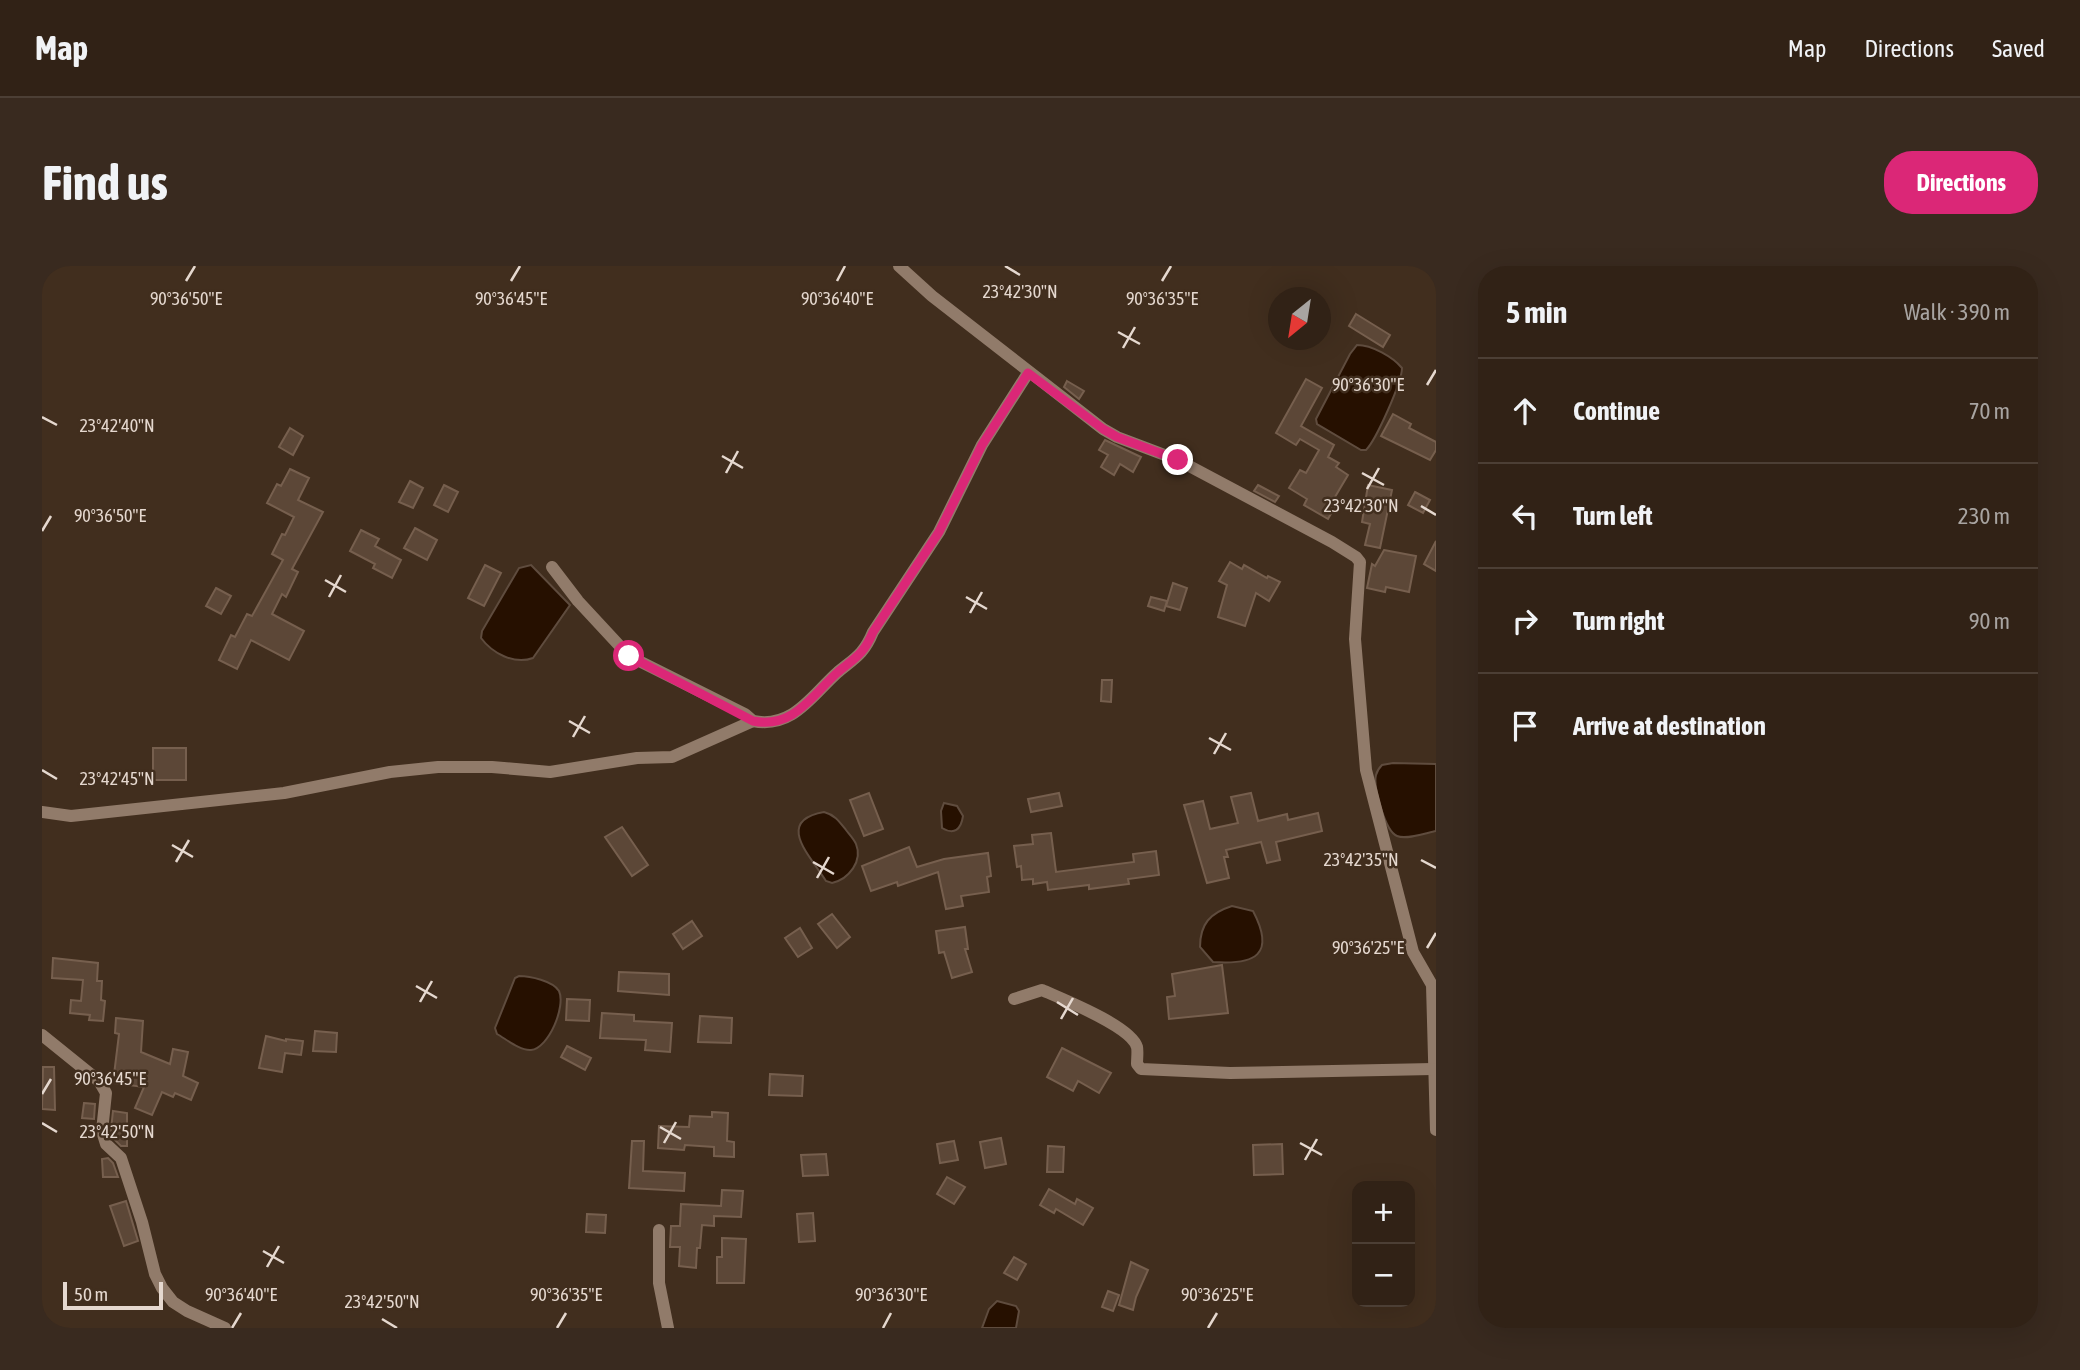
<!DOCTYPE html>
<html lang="en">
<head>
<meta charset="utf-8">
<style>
  body { margin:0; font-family:"Asap Condensed",sans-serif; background:#392a1f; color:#f1f3f6 }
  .controls { position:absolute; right:21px; bottom:21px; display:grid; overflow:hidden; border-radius:14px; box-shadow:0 7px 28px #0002 }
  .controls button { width:63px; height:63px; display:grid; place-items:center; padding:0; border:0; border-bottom:2px solid #4c3f35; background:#312216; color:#f1f3f6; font:35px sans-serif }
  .compass { position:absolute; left:1226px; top:21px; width:63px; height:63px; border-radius:50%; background:#312216; box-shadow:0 7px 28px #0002; rotate:210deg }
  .scale { position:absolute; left:21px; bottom:18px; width:100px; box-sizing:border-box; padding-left:7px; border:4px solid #e5d8cf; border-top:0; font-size:19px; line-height:24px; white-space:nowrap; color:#e5d8cf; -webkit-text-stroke:5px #412e1e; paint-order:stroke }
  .stop { position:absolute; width:21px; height:21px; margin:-16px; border:5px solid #db2777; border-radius:50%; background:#fff }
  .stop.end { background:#db2777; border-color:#fff; box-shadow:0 2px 7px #0008 }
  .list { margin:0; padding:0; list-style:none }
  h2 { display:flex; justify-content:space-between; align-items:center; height:91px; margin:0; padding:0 28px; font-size:30px }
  h2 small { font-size:23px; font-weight:400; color:#a8a4a1 }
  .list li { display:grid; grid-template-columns:46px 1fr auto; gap:21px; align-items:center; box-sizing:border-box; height:105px; padding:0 28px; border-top:2px solid #4c3f35 }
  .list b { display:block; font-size:26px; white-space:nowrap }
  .list em { font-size:23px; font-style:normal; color:#a8a4a1 }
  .icon { flex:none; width:38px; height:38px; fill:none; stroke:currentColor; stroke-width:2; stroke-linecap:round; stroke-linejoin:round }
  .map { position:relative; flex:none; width:1394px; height:1062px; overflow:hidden; border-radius:28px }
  header { display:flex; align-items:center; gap:42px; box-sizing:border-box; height:98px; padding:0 35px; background:#312216; border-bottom:2px solid #4c3f35 }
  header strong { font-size:33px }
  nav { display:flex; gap:38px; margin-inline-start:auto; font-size:24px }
  .intro { display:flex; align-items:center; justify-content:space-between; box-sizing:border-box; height:168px; padding:0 42px }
  h1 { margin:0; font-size:49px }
  .button { padding:18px 32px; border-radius:28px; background:#db2777; color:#fff; font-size:24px; font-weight:700 }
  main { display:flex; gap:42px; padding:0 42px }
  aside { flex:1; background:#312216; border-radius:28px; box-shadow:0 7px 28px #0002 }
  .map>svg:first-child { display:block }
</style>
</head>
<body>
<header>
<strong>Map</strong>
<nav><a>Map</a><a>Directions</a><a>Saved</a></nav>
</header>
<div class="intro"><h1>Find us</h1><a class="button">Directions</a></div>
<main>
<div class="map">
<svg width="1394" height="1062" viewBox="0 0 1394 1062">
  <rect width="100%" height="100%" fill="#412e1e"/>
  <g fill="#261000" stroke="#5f4c3e" stroke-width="2">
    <path d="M1315 79C1330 79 1351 91 1360 102 1360 116 1334 174 1324 184H1319L1275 158 1274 153 1308 88Z"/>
    <path d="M489 299 528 339 491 392C472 399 450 387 439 372L440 365 477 302Z"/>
    <path d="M1351 497 1394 498V565C1384 567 1365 574 1355 570 1343 565 1331 521 1334 509 1335 505 1337 502 1340 499Z"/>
    <path d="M902 537 915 540 921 550C919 564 912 569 900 562L899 545Z"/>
    <path d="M782 546C793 549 797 555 804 564 807 568 812 573 814 578 821 595 807 613 790 617L784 615C770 592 731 555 782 546Z"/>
    <path d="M1190 640 1211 645C1234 689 1213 699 1171 696L1158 681C1158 658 1168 647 1190 640Z"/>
    <path d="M477 710C488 710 511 715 517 725 524 740 507 782 489 784 478 785 464 773 455 768L453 762 473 712Z"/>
    <path d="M955 1035 974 1040 977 1045 974 1062H940L947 1043Z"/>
  </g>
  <g fill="#5c4737" stroke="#765f4e" stroke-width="2">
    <path d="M1314 48 1348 69 1341 81 1307 60Z"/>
    <path d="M1264 113 1280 122 1259 160 1292 179 1286 191 1297 197 1294 201 1306 209 1290 236 1294 239 1286 253 1262 239 1265 233 1247 222 1258 204 1264 207 1277 184 1258 173 1254 179 1234 167Z"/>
    <path d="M1025 115 1042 125 1037 133 1022 121Z"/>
    <path d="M1351 148 1369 158 1367 162 1394 176V184L1388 194 1339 170Z"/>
    <path d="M248 162 261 170 251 189 237 181Z"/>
    <path d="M1063 174 1099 191 1091 206 1078 198 1072 209 1059 201 1066 189 1057 184Z"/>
    <path d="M248 203 267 212 256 234 281 246 250 303 256 306 244 331 240 328 230 348 262 365 247 394 209 374 195 403 177 394 189 369 193 371 205 348 210 350 241 294 230 288 240 268 243 269 252 251 225 237 235 218 239 220Z"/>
    <path d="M368 215 381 222 371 242 357 236Z"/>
    <path d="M402 219 416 226 406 246 392 239Z"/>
    <path d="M1216 219 1237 230 1233 236 1212 225Z"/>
    <path d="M1326 219 1350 224 1338 282 1323 279 1328 258 1320 256Z"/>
    <path d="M1373 226 1388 234 1381 247 1366 239Z"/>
    <path d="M373 262 395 274 385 294 362 282Z"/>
    <path d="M319 264 337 273 333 280 359 294 350 312 331 302 333 298 308 285Z"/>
    <path d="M1394 275V305L1382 298Z"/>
    <path d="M1342 284 1374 290 1367 326 1344 321 1343 326 1325 322 1330 298 1333 300Z"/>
    <path d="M1188 296 1200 303 1202 299 1225 312 1226 310 1238 316 1227 335 1214 327 1203 360 1176 351 1185 319 1177 315Z"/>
    <path d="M443 299 459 307 442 340 426 332Z"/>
    <path d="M1131 317 1145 322 1138 344 1124 340Z"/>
    <path d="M174 322 189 330 179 348 164 340Z"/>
    <path d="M1109 331 1125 335 1122 345 1106 340Z"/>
    <path d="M1060 414H1070L1069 436 1059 435Z"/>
    <rect x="111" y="482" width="33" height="32"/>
    <path d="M827 527 841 563 822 570 808 534Z"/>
    <path d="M1017 527 1020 540 989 546 986 533Z"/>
    <path d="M1209 527 1216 555 1245 548 1246 554 1276 547 1280 565 1234 576 1238 594 1225 597 1219 576 1184 584 1186 591H1182L1187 612 1165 617 1142 539 1161 535 1168 563 1196 557 1189 531Z"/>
    <path d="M580 561 606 599 590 610 563 571Z"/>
    <path d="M1009 567 1014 606 1092 596 1091 588 1114 585 1117 609 1086 613 1087 618 1047 623V619L1006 624 1005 616 991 618V613L980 614 979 600 975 601 972 580 991 578 990 569Z"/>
    <path d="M867 581 875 601 902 593 946 587 949 610 945 611 947 626 919 630 921 640 904 643 896 606 856 620 855 616 829 625 820 600Z"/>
    <path d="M790 648 808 671 795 682 776 658Z"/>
    <path d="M650 655 660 670 641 683 631 668Z"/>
    <path d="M923 661 926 683H923L930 706 910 712 902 686 897 687 894 665Z"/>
    <path d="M758 662 770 682 756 691 743 672Z"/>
    <path d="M11 692 56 697 55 715H60L59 734 63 735 61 755 47 754 48 749 28 747 29 734 39 735 41 714 10 712Z"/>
    <path d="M1180 699 1186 747 1127 753 1125 731 1133 730 1130 708Z"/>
    <path d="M577 706 627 708V729L576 725Z"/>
    <path d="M525 733 548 734 547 755 524 754Z"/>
    <path d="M560 747 592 749V755L630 757 628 786 603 784 604 774 558 772Z"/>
    <path d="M658 750 690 752 689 777 656 776Z"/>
    <path d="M74 752 101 755 99 786 128 798 131 783 146 786 141 810 156 817 149 834 133 827 131 831 120 826 110 849 93 842 102 821 71 817 77 768 73 767Z"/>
    <path d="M273 765 295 767 294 786 271 785Z"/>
    <path d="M224 770 244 775V773L261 775 259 789 243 787 240 806 217 802Z"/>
    <path d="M525 780 549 792 543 804 519 791Z"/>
    <path d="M1020 782 1069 807 1057 827 1036 815 1031 825 1005 811Z"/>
    <path d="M1 801H12L13 844 0 843Z"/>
    <path d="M728 808 761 810 760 830 727 829Z"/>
    <path d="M42 837 53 838 52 853 40 852Z"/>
    <path d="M71 845 85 847V880H79L72 873 69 864Z"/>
    <path d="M670 846 686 847 685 875 692 876V891L672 890V881L643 879 642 884 616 882 617 860 647 861 648 850 670 851Z"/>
    <path d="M959 872 964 898 943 902 938 876Z"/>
    <path d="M590 875H602L601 905 643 907 642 925 587 922Z"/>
    <path d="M912 875 916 894 898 897 895 878Z"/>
    <path d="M1240 878 1241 908 1212 909 1211 879Z"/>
    <path d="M1006 880 1022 881 1021 906H1005Z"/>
    <path d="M784 888 786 909 761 910 759 889Z"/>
    <path d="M66 892 71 897 76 911H61L60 893Z"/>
    <path d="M905 911 923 921 912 938 895 928Z"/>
    <path d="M1007 923 1033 938 1035 933 1051 942 1041 959 1014 943 1012 947 998 939Z"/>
    <path d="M680 924 701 925 699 951 672 950V960L660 959 658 982H655L654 1002 637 1000 638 981H628L629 960H638L639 938 679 940Z"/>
    <path d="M84 935 96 975 82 980 68 940Z"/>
    <path d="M771 947 773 975 757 976 755 948Z"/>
    <path d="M545 948 564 949 563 967 544 966Z"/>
    <path d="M680 972 704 973 702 1017H675V991H680Z"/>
    <path d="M972 991 984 998 975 1014 962 1007Z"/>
    <path d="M1089 996 1106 1004 1094 1031 1091 1044 1077 1039Z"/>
    <path d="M1066 1025 1077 1029 1071 1045 1060 1041Z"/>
  </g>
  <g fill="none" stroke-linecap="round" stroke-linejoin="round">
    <g stroke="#917b6a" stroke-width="12">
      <path d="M857 0 890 30 1061 163 1075 171 1136 194 1290 276 1314 291 1318 296 1313 373 1324 504 1371 686 1390 719 1394 864"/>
      <path d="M510 301 536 335 587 390 703 448 711 455C751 463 770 429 796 406 813 392 822 388 831 366L897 266 940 179 986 107"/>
      <path d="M0 546 29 550 242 527 348 506 396 501H450L508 506 595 492 630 491 711 455"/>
      <path d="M972 733 1000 724C1020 733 1089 760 1095 781 1096 785 1095 793 1095 798L1099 803 1188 807 1391 803"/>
      <path d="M0 769 57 815 64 827 60 865 64 878 79 892 100 956 113 1008 120 1022 131 1036 145 1045 183 1062"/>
      <path d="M617 964V1017L626 1062"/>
    </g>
  </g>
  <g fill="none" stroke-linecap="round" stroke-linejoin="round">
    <path stroke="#db2777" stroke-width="9" d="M587 390 711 455C752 463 770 429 796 406 813 392 822 388 831 366L897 266 940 179 986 107 1061 163 1075 171 1136 194"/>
  </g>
  <path fill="none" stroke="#e5d8cf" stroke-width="2.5" d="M963 0 978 9M144 15 153 0M469 15 478 0M795 15 803 0M1120 15 1129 0M1076 66 1098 78M1081 82 1093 61M1385 119 1394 104M0 151 15 159M680 190 701 202M684 207 696 185M1320 207 1342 219M1325 223 1337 202M1379 240 1394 249M0 265 9 250M283 314 304 326M287 331 299 309M924 331 945 343M928 347 940 326M527 455 548 467M531 471 543 450M1167 472 1189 484M1172 488 1184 467M0 504 15 513M130 579 151 591M1379 594 1394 602M134 596 147 574M771 596 792 608M775 612 787 591M1385 682 1394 667M374 720 395 732M378 736 390 715M1015 736 1036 749M1019 753 1031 732M0 828 9 813M0 857 15 866M618 861 639 873M622 877 634 856M1258 877 1280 889M1263 894 1275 873M221 985 242 997M225 1001 237 980M340 1053 355 1062M190 1062 199 1047M515 1062 524 1047M841 1062 849 1047M1166 1062 1175 1047"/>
  <g font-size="18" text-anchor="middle" fill="#e5d8cf" stroke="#412e1e" stroke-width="5" stroke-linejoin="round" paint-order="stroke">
    <text x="978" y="32">23°42'30"N</text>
    <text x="144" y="39">90°36'50"E</text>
    <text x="469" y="39">90°36'45"E</text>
    <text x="795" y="39">90°36'40"E</text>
    <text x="1120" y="39">90°36'35"E</text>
    <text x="1326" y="125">90°36'30"E</text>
    <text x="75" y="166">23°42'40"N</text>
    <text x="1319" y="246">23°42'30"N</text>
    <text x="68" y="256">90°36'50"E</text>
    <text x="75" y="519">23°42'45"N</text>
    <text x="1319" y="600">23°42'35"N</text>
    <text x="1326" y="688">90°36'25"E</text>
    <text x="68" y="819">90°36'45"E</text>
    <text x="75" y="872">23°42'50"N</text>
    <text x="199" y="1035">90°36'40"E</text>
    <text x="524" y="1035">90°36'35"E</text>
    <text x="849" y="1035">90°36'30"E</text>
    <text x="1175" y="1035">90°36'25"E</text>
    <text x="340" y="1042">23°42'50"N</text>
  </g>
</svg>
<div class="controls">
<button>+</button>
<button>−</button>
</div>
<svg class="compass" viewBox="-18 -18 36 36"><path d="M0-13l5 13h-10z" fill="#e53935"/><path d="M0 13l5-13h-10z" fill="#a8a4a1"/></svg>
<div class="scale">50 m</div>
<div class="stop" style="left:587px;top:390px"></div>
<div class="stop end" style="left:1136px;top:194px"></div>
</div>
<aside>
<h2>5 min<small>Walk · 390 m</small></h2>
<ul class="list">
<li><svg class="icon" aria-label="ahead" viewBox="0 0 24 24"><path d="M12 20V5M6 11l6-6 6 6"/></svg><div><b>Continue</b></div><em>70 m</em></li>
<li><svg class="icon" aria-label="left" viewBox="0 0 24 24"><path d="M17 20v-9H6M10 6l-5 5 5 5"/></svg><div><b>Turn left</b></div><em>230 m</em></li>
<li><svg class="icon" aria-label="right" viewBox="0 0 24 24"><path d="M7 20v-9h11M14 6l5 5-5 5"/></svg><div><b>Turn right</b></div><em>90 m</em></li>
<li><svg class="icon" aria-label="arrive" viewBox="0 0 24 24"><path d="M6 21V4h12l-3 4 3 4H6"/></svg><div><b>Arrive at destination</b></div></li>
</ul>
</aside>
</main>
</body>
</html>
